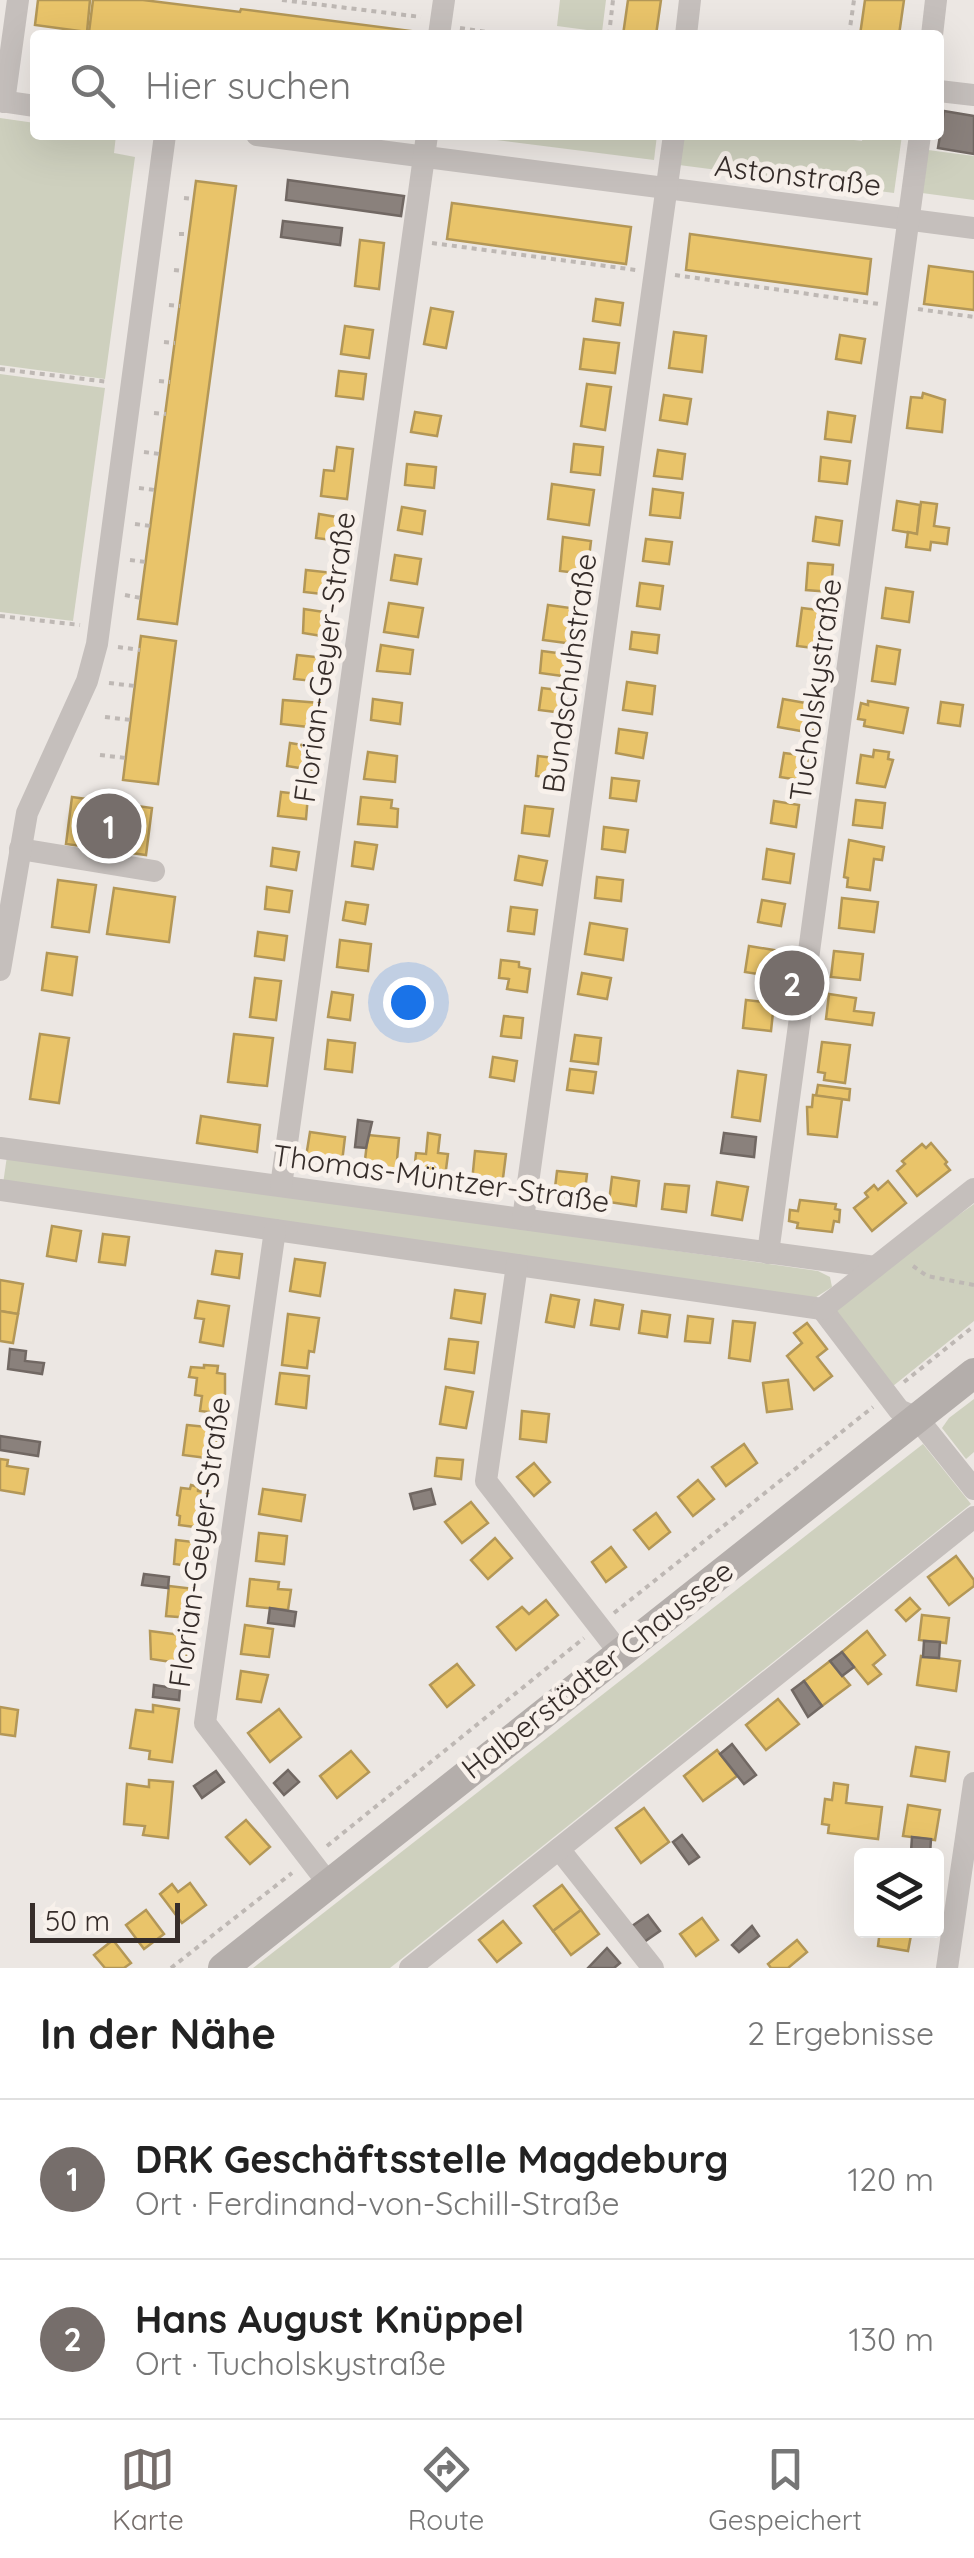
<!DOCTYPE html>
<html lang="de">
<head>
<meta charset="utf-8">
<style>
  body { margin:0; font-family:Quicksand,sans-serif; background:#f6f6f6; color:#222 }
  .controls { position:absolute; right:30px; bottom:30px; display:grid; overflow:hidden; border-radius:10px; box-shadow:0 10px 40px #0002 }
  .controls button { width:90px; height:90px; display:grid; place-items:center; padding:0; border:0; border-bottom:2px solid #e0e0e0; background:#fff; color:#222; font:50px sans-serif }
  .scale { position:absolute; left:30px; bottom:25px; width:150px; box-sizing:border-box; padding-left:10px; border:5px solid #362d2a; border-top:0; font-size:28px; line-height:35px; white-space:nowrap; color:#362d2a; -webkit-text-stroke:8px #f8f1eb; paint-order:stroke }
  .you { position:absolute; left:408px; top:1002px; width:35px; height:35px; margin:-25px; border:8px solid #fff; border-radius:50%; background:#1a73e8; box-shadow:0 0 0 15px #1a73e833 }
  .badge { display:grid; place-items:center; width:65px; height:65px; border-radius:50%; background:#766e6b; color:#fff; font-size:32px; font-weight:700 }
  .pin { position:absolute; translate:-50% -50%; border:5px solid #fff; box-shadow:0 2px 10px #0006 }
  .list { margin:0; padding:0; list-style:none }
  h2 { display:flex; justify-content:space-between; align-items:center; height:130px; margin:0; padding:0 40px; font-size:42px }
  h2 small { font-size:32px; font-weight:400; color:#767676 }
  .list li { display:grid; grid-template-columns:65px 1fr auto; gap:30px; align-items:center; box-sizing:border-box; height:160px; padding:0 40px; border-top:2px solid #e0e0e0 }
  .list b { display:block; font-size:38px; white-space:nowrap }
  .list p { margin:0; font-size:32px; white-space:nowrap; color:#767676 }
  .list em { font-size:32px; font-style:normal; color:#767676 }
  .icon { flex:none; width:55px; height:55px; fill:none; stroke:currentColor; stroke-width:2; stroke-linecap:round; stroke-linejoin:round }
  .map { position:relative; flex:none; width:974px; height:1968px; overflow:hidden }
  .search { position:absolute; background:#fff; box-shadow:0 10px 40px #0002; left:30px; right:30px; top:30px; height:110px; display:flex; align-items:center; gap:25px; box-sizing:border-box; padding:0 35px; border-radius:10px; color:#767676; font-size:38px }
  .sheet { height:450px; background:#fff }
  nav { display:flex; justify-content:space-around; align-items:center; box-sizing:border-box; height:140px; border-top:2px solid #e0e0e0; background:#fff; font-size:28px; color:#767676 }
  nav a { display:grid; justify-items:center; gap:5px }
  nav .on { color:#766e6b }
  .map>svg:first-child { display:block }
</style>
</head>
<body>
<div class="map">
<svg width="974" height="1968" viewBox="0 0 974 1968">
  <rect width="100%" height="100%" fill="#ece7e3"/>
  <g fill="#ced0be">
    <path d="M560 0H606L602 32 557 26Z"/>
    <path d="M0 118 35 123V135H116L114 153 135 157 105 379 0 365Z"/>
    <path d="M458 135H657L654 160Z"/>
    <path d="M682 135H813L862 141 863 135H902L894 193 679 165Z"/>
    <path d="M928 150 974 156V200L922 193Z"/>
    <path d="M0 374 105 388 73 621 0 612Z"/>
    <path d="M7 1156 818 1271 830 1277 832 1287 813 1299 3 1184Z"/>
    <path d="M974 1204V1321L893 1386 830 1307Z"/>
    <path d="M974 1399V1452L966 1459 942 1428 949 1418Z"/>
    <path d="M923 1444 971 1504 390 1968H253Z"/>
  </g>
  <g fill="#e9c46a" stroke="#b39757" stroke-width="2.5">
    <path d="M38 0H90L87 32 35 25Z"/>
    <path d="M93 0H143L240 12 241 9 419 32V35H108L89 32Z"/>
    <path d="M628 0H661L656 35H623Z"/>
    <path d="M865 0H904L899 35H860Z"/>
    <path d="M196 181 236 186 177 624 138 619Z"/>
    <path d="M452 203 631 227 626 264 447 239Z"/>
    <path d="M690 234 871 259 867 294 686 270Z"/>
    <path d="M360 240 384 243 379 289 355 286Z"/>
    <path d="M929 266 974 272V310L924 304Z"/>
    <path d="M596 299 623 303 620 325 593 321Z"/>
    <path d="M431 308 453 312 446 348 424 344Z"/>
    <path d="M345 326 373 330 369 358 341 354Z"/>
    <path d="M674 332 706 336 702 372 669 368Z"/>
    <path d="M840 335 865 339 861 363 836 359Z"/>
    <path d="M584 339 619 343 615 373 580 369Z"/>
    <path d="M339 371 366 374 363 399 336 396Z"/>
    <path d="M587 384 611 387 605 430 581 426Z"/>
    <path d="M923 393 945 400 942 432 907 428 911 397 922 398Z"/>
    <path d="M664 395 691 399 687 424 660 420Z"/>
    <path d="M415 412 441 416 437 436 411 432Z"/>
    <path d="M828 412 855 416 851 442 825 439Z"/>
    <path d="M574 444 603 447 600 475 571 472Z"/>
    <path d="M337 447 353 449 347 499 321 496 324 470 334 471Z"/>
    <path d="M658 450 685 454 682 479 654 476Z"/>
    <path d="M821 457 850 461 847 484 819 481Z"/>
    <path d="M407 464 436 467 434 488 405 485Z"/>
    <path d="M552 484 594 490 589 525 548 519Z"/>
    <path d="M653 489 683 493 680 518 650 515Z"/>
    <path d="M897 501 920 505 917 534 893 530Z"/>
    <path d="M921 502 937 504 934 526 949 528 947 544 931 542 930 550 906 547 908 532 917 534Z"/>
    <path d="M402 507 425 511 422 534 398 530Z"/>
    <path d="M319 514 343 518 340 541 316 538Z"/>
    <path d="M816 517 842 521 839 545 813 541Z"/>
    <path d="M563 537 591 541 587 574 560 571Z"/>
    <path d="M646 539 672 542 669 564 643 561Z"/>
    <path d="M395 555 421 559 417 584 391 580Z"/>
    <path d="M808 563 833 565 831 592 806 590Z"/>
    <path d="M306 570 334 573 332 595 304 592Z"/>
    <path d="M640 583 663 586 660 609 637 606Z"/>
    <path d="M886 588 913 592 909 622 882 618Z"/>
    <path d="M389 603 423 608 418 637 384 632Z"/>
    <path d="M548 605 578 609 574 644 543 640Z"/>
    <path d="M802 608 827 611 822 649 797 646Z"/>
    <path d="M304 609 331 613 328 637 303 633Z"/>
    <path d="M632 632 659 635 657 653 630 649Z"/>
    <path d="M141 636 176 641 158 784 123 780Z"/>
    <path d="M381 645 413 650 410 674 377 671Z"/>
    <path d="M877 646 900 650 895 684 872 681Z"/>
    <path d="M542 651 573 655 570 677 540 673Z"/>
    <path d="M297 655 325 658 322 682 294 679Z"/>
    <path d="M627 682 655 686 652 714 623 710Z"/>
    <path d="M542 688 567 691 564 713 539 710Z"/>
    <path d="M373 699 402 703 400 724 371 720Z"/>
    <path d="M783 699 817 705 812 733 778 727Z"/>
    <path d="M283 700 320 703 318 728 281 724Z"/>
    <path d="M868 701 908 708 903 733 864 726 865 720 858 719 861 703 868 705Z"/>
    <path d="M941 702 963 705 960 726 938 723Z"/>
    <path d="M619 729 647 733 643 758 616 753Z"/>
    <path d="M290 743 315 747 312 770 287 766Z"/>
    <path d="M874 750 889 752 888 759 893 760 885 787 857 783 861 755 873 757Z"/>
    <path d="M368 752 397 756 395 782 364 779Z"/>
    <path d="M784 753 808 756 805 781 780 777Z"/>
    <path d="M538 756 563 759 561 779 536 776Z"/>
    <path d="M612 778 639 781 636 801 610 798Z"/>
    <path d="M281 792 308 795 306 819 278 816Z"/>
    <path d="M72 797 152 808 146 855 66 844Z"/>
    <path d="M361 797 392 800 391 808 398 809 397 827 358 824Z"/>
    <path d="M856 800 885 803 882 828 853 825Z"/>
    <path d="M774 801 799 805 796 827 771 823Z"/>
    <path d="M525 806 553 809 549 836 522 833Z"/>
    <path d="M604 827 628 830 625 852 602 849Z"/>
    <path d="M849 840 884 847 882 860 874 859 870 890 847 887 848 878 844 877Z"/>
    <path d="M355 842 377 845 373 869 352 866Z"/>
    <path d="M273 848 299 852 296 870 271 866Z"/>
    <path d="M767 849 794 854 790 883 763 879Z"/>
    <path d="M519 856 547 861 542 885 515 880Z"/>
    <path d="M597 877 623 880 621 901 595 898Z"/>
    <path d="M58 880 96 885 89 932 52 927Z"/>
    <path d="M267 887 292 891 289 912 265 909Z"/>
    <path d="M114 888 175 897 169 942 107 934Z"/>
    <path d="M842 898 878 902 874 932 839 928Z"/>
    <path d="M762 900 785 904 781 926 758 922Z"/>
    <path d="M346 902 368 905 365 924 343 920Z"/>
    <path d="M511 907 537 910 534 934 508 931Z"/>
    <path d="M590 923 627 929 623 960 585 954Z"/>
    <path d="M258 932 287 936 284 960 255 956Z"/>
    <path d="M340 940 371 944 368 971 337 967Z"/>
    <path d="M749 946 780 951 777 977 745 972Z"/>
    <path d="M834 951 863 954 860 980 831 977Z"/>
    <path d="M47 953 77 957 72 995 42 990Z"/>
    <path d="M501 960 519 962V967L530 969 527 992 507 989 509 979 499 978Z"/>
    <path d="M582 973 611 978 607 999 578 994Z"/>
    <path d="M255 978 281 981 276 1020 250 1017Z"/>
    <path d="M332 992 353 995 350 1020 328 1017Z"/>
    <path d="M829 994 856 998 854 1011 874 1013 872 1025 826 1019Z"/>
    <path d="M746 1000 774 1003 771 1031 743 1028Z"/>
    <path d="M504 1016 523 1018 521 1038 501 1036Z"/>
    <path d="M40 1034 69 1038 59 1103 30 1099Z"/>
    <path d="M234 1034 273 1038 267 1086 228 1082Z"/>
    <path d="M575 1035 601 1038 598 1064 571 1061Z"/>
    <path d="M328 1040 355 1043 352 1072 325 1069Z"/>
    <path d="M822 1042 850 1045 845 1083 824 1080 825 1073 818 1072Z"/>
    <path d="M493 1057 517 1061 514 1081 490 1077Z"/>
    <path d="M570 1069 596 1072 593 1093 567 1090Z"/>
    <path d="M738 1071 766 1075 760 1121 732 1117Z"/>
    <path d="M818 1085 850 1089 849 1100 816 1096Z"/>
    <path d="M813 1095 842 1099 837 1137 808 1134 807 1107H812Z"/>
    <path d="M201 1116 260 1125 257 1152 197 1143Z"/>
    <path d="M310 1132 345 1137 342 1162 306 1157Z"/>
    <path d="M428 1133 440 1135 438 1153 448 1154 445 1177 414 1173 416 1153 426 1154Z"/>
    <path d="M368 1135 399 1138 396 1171 364 1168Z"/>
    <path d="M931 1143 947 1162 945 1164 950 1170 917 1196 897 1171 905 1164 902 1161 922 1144 926 1148Z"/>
    <path d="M475 1151 506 1154 502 1186 472 1182Z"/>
    <path d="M557 1171 587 1174 584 1199 554 1196Z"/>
    <path d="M612 1177 639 1181 636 1206 609 1202Z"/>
    <path d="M888 1181 906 1203 872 1231 854 1208 868 1197 865 1193 874 1185 878 1190Z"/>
    <path d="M717 1182 748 1187 742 1220 712 1215Z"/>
    <path d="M665 1184 689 1186 686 1212 662 1209Z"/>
    <path d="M800 1200 836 1204 835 1209 840 1210 839 1222 834 1221 832 1232 797 1228 798 1223 789 1221 790 1210 798 1211Z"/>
    <path d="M52 1226 81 1231 76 1261 47 1256Z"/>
    <path d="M103 1234 129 1237 125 1265 99 1262Z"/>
    <path d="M216 1251 242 1254 239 1278 212 1274Z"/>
    <path d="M295 1259 325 1263 320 1296 290 1291Z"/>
    <path d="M0 1280 23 1284 18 1314 0 1311Z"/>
    <path d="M455 1290 485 1294 481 1323 451 1318Z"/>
    <path d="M551 1295 579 1300 574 1327 546 1322Z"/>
    <path d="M595 1300 623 1305 619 1329 591 1325Z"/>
    <path d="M198 1301 229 1306 223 1346 200 1342 204 1319 195 1318Z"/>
    <path d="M0 1311 18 1314 13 1343 0 1341Z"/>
    <path d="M642 1311 670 1315 667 1337 639 1333Z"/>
    <path d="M288 1314 319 1318 314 1352 309 1351 307 1368 282 1365Z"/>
    <path d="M688 1316 713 1319 710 1343 685 1341Z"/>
    <path d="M733 1321 755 1323 750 1361 729 1358Z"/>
    <path d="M807 1323 827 1349 817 1357 832 1376 814 1390 787 1356 802 1343 794 1333Z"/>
    <path d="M449 1339 478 1342 474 1373 445 1369Z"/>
    <path d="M204 1365 218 1366 217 1373 225 1374V1399L220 1398 218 1413 200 1411 202 1396 195 1395 197 1378 189 1377 191 1367 204 1368Z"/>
    <path d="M280 1373 309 1376 306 1408 276 1404Z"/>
    <path d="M788 1380 792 1409 767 1412 763 1383Z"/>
    <path d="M446 1387 473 1392 466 1428 440 1424Z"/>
    <path d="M522 1411 549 1414 546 1442 520 1439Z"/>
    <path d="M187 1425 218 1428 215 1459 183 1455Z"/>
    <path d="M744 1444 757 1463 726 1486 712 1467Z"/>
    <path d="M437 1458 463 1460 461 1479 435 1476Z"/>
    <path d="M0 1459 8 1460 7 1466 28 1469 24 1494 0 1490Z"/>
    <path d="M534 1463 550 1482 534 1496 517 1477Z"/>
    <path d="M698 1480 714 1499 693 1516 678 1497Z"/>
    <path d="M191 1485 198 1487V1491L209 1493 205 1519 196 1518 195 1527 179 1525 180 1516 177 1515 181 1488 190 1489Z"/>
    <path d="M263 1489 305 1495 301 1521 259 1514Z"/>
    <path d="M471 1502 488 1523 462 1543 445 1522Z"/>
    <path d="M656 1513 670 1532 649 1549 634 1530Z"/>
    <path d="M259 1533 287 1536 284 1564 256 1561Z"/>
    <path d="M495 1538 512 1558 488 1579 471 1560Z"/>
    <path d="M176 1540 202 1543 199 1567 174 1564Z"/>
    <path d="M611 1547 626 1567 606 1582 592 1562Z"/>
    <path d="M956 1556 974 1580V1586L949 1605 928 1577Z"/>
    <path d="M250 1579 279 1582 278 1589 291 1590 288 1610 247 1606Z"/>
    <path d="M169 1586 195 1589 191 1618 166 1616Z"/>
    <path d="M910 1598 920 1609 906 1621 896 1610Z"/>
    <path d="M546 1600 558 1615 516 1650 497 1627 522 1607 529 1614Z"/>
    <path d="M922 1615 949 1618 946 1643 919 1640Z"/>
    <path d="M245 1625 273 1629 269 1657 241 1654Z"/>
    <path d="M150 1631 189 1636 185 1664 151 1659Z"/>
    <path d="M867 1631 885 1655 873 1665 881 1674 868 1684 842 1652Z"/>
    <path d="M921 1656 960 1661 956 1691 917 1685Z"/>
    <path d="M830 1661 850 1685 822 1706 804 1681Z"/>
    <path d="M457 1664 474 1685 447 1707 430 1685Z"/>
    <path d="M241 1671 268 1675 261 1702 237 1699Z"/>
    <path d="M778 1699 799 1724 766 1750 746 1725Z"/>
    <path d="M153 1705 179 1709 172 1762 149 1759 150 1751 130 1748 136 1710 153 1712Z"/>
    <path d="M0 1707 18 1710 15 1736 0 1734Z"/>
    <path d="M279 1709 301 1737 270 1762 248 1733Z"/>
    <path d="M916 1747 949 1752 945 1781 911 1776Z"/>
    <path d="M717 1750 737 1776 703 1801 684 1776Z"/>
    <path d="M351 1751 369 1772 337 1798 320 1776Z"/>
    <path d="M149 1780 173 1782 168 1838 143 1835 145 1826 124 1824 127 1784 149 1787Z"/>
    <path d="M834 1783 848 1785 846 1803 882 1807 878 1839 828 1833 829 1825 822 1824 825 1799 832 1800Z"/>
    <path d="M908 1805 940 1810 935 1840 903 1836Z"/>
    <path d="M644 1808 669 1842 641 1863 616 1828Z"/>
    <path d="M246 1820 270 1847 250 1864 226 1837Z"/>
    <path d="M190 1883 206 1905 182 1923 160 1894 172 1884 178 1892Z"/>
    <path d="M562 1885 581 1910 553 1931 534 1906Z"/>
    <path d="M146 1910 164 1934 144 1949 126 1925Z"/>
    <path d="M581 1910 599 1934 571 1955 553 1931Z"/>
    <path d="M702 1918 718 1940 696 1956 680 1934Z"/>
    <path d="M503 1921 521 1943 497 1962 479 1940Z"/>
    <path d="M880 1930H912L908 1951 878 1946Z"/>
    <path d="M113 1940 131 1963 124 1968H105L94 1955Z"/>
    <path d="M797 1940 807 1952 788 1968H771L768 1964Z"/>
  </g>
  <g fill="#8a817c" stroke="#716863" stroke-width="2.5">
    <path d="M944 111 974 116V154L938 148Z"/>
    <path d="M288 180 404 196 401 216 286 200Z"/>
    <path d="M283 221 342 228 340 245 281 237Z"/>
    <path d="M358 1120 372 1122 366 1148 355 1147Z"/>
    <path d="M724 1133 756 1137 754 1157 721 1153Z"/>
    <path d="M10 1349 26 1351 25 1361 44 1363 42 1374 8 1369Z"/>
    <path d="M0 1436 40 1442 38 1456 0 1450Z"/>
    <path d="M431 1489 435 1504 414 1509 410 1494Z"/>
    <path d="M144 1574 169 1577 168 1588 142 1585Z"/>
    <path d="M270 1608 296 1612 294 1626 268 1623Z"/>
    <path d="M924 1641 940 1642 939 1658 923 1657Z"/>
    <path d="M842 1652 854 1667 842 1676 830 1661Z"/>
    <path d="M804 1681 822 1706 808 1717 792 1690Z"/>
    <path d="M154 1685 180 1689 179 1700 153 1697Z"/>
    <path d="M732 1744 756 1775 744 1784 720 1754Z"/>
    <path d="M288 1770 299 1782 284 1795 274 1783Z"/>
    <path d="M216 1771 224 1782 202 1798 194 1786Z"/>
    <path d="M682 1835 699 1857 689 1864 673 1842Z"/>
    <path d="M912 1837 931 1839 930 1854 911 1852Z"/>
    <path d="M648 1915 660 1931 644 1942 632 1926Z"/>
    <path d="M752 1926 759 1936 739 1952 732 1945Z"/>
    <path d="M607 1948 620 1963 614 1968H588Z"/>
  </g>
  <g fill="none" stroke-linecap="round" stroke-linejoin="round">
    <g stroke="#beb8b4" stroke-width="4" stroke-dasharray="5 5" stroke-linecap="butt">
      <path d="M282 0 421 17"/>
      <path d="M460 28 508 35"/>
      <path d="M609 35 613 0"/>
      <path d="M849 35 854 0"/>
      <path d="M184 198 194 199"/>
      <path d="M179 234H189"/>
      <path d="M432 243 636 270"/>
      <path d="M174 270 184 271"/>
      <path d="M675 275 879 304"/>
      <path d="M169 305 180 306"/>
      <path d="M918 309 974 317"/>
      <path d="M164 342 175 343"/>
      <path d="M0 369 109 382"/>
      <path d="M159 381 170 382"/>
      <path d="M154 413 166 414"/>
      <path d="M144 452 160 454"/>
      <path d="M139 488 155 490"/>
      <path d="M135 524 151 526"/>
      <path d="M130 560 146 562"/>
      <path d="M125 595 141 598"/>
      <path d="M0 616 80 625"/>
      <path d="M118 647 140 650"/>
      <path d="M109 683 135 686"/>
      <path d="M105 717 131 720"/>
      <path d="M100 755 126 758"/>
      <path d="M913 1266 927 1276 974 1285"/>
      <path d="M904 1382 974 1326"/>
      <path d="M614 1613 873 1407"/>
      <path d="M327 1846 584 1638"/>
      <path d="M171 1968 292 1873"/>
    </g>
    <g stroke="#c5bfbc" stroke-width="22">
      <path d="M439 35 444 0"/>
      <path d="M686 35 690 0"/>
      <path d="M932 35 936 0"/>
      <path d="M939 91 974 95"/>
      <path d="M0 101 35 106"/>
      <path d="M4 102 18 0"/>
      <path d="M257 135 974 228"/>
      <path d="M20 849 154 871"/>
      <path d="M0 970 27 813 87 681 97 644 165 135"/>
      <path d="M0 1148 875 1267"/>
      <path d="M281 1186 427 135"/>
      <path d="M0 1190 822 1309"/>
      <path d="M523 1219 674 135"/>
      <path d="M275 1230 205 1723 328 1883"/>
      <path d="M768 1253 920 135"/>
      <path d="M517 1265 486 1481 619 1652"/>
      <path d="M822 1309 899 1410 917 1418 974 1489"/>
      <path d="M822 1309 974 1189"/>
      <path d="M559 1849 653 1968"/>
      <path d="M410 1968 974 1517"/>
      <path d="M947 1968 974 1783"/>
    </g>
    <path stroke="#b4aeab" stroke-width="30" d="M223 1968 974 1373"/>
  </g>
  <g text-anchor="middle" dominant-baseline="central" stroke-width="10" stroke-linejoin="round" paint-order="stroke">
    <g font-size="30" fill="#362d2a" stroke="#f8f1eb">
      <text transform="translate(798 175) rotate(7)">Astonstraße</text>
      <text transform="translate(324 657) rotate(-82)">Florian-Geyer-Straße</text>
      <text transform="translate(569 673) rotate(-82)">Bundschuhstraße</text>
      <text transform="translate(815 690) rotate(-82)">Tucholskystraße</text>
      <text transform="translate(441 1178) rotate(8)">Thomas-Müntzer-Straße</text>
      <text transform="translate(199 1542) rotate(-82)">Florian-Geyer-Straße</text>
      <text transform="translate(597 1669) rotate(-38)">Halberstädter Chaussee</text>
    </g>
  </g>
</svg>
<div class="controls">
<button><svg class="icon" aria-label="layers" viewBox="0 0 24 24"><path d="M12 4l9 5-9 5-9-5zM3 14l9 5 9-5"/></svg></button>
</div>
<div class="scale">50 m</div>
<div class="you"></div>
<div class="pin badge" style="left:109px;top:826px">1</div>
<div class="pin badge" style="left:792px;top:983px">2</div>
<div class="search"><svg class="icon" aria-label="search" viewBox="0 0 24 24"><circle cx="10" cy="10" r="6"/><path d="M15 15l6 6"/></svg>Hier suchen</div>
</div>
<section class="sheet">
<h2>In der Nähe<small>2 Ergebnisse</small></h2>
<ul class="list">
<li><span class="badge">1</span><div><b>DRK Geschäftsstelle Magdeburg</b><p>Ort · Ferdinand-von-Schill-Straße</p></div><em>120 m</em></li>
<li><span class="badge">2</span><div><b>Hans August Knüppel</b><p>Ort · Tucholskystraße</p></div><em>130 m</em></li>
</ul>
</section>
<nav>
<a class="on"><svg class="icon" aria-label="map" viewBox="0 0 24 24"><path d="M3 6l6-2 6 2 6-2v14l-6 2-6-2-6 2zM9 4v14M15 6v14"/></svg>Karte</a>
<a><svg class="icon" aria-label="directions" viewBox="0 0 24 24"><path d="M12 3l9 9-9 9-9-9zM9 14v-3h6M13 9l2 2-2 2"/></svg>Route</a>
<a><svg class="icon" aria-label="saved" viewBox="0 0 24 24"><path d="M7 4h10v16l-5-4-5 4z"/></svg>Gespeichert</a>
</nav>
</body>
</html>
